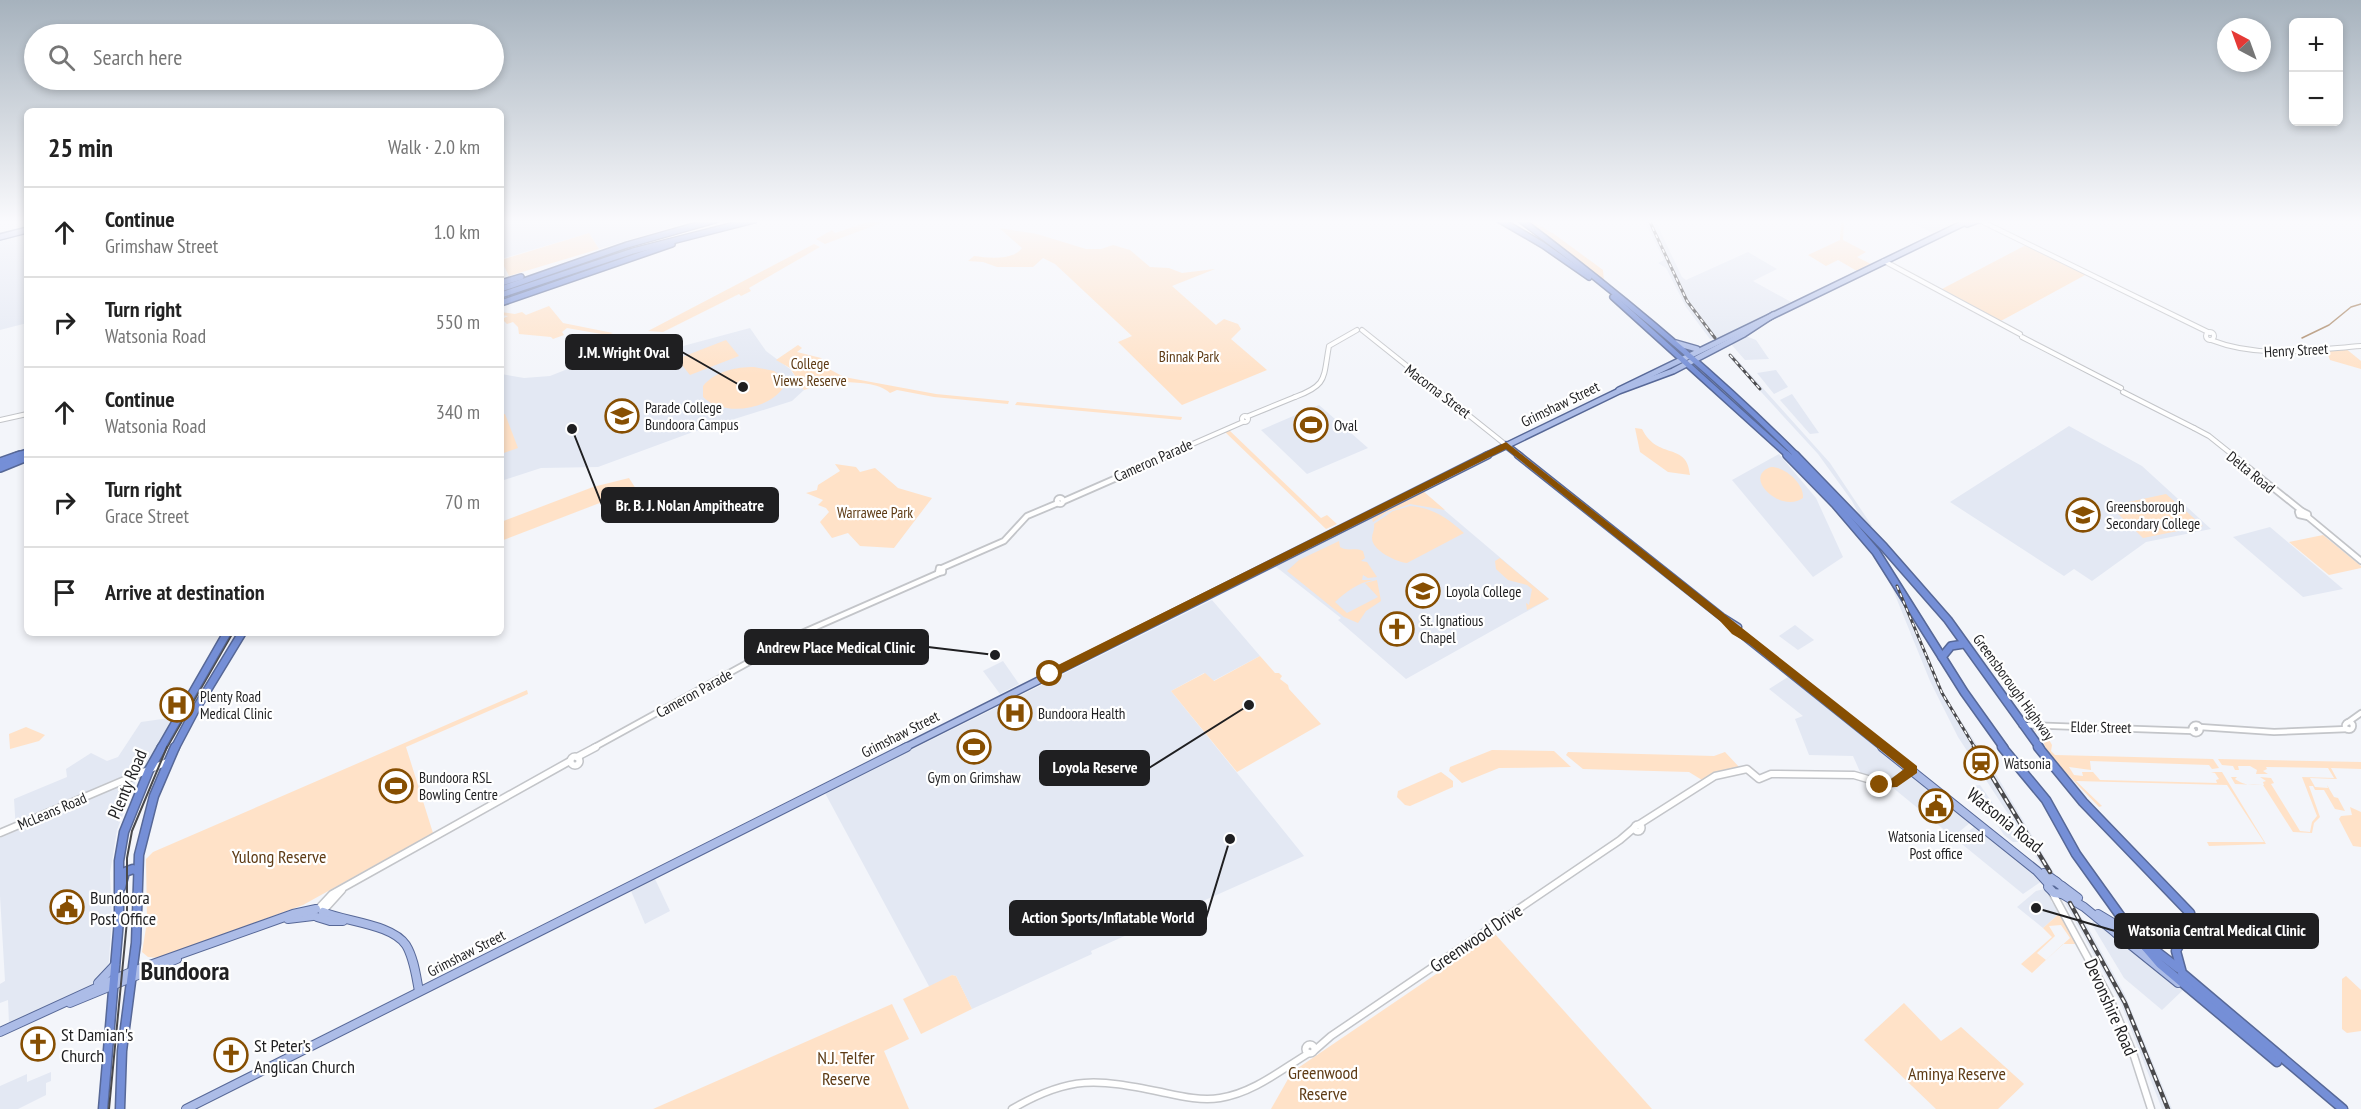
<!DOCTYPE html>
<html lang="en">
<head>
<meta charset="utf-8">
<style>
  body { margin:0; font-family:"PT Sans Narrow",sans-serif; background:#f6f6f6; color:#222 }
  .controls { position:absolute; right:18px; top:18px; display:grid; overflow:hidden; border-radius:9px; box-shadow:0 3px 9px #0003 }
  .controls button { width:54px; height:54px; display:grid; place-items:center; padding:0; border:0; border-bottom:2px solid #e0e0e0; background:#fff; color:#222; font:30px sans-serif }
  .compass { position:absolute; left:2217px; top:18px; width:54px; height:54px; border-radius:50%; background:#fff; box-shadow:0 3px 9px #0003; rotate:319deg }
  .stop { position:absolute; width:18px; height:18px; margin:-14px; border:4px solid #874f02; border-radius:50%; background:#fff }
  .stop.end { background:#874f02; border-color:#fff; box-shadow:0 2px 6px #0008 }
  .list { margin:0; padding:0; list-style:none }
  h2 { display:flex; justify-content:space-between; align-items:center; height:78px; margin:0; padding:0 24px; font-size:26px }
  h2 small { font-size:20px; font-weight:400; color:#767676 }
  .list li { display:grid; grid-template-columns:39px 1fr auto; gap:18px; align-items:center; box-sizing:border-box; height:90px; padding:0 24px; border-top:2px solid #e0e0e0 }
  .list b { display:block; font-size:22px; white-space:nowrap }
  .list p { margin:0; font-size:20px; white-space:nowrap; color:#767676 }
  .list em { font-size:20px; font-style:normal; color:#767676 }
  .icon { flex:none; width:33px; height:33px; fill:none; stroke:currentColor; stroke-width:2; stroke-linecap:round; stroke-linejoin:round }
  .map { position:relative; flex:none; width:2361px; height:1109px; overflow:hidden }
  .search { position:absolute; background:#fff; box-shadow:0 3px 9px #0003; left:24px; top:24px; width:480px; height:66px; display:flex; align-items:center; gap:15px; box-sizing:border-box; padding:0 21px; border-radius:33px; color:#767676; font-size:22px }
  .panel { position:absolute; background:#fff; box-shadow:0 3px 9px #0003; left:24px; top:108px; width:480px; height:528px; border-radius:9px }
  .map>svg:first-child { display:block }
</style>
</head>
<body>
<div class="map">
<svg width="2361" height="1109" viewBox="0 0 2361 1109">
  <rect width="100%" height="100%" fill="#f3f5fa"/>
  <g fill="#e3e8f3">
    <path d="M501 220H695L599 249 589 233 501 259Z"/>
    <path d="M1644 220H1655L1682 277 1686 280 1748 252 1777 269 1753 281 1791 302 1719 338 1710 339 1686 307 1666 268 1658 263 1664 260Z"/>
    <path d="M1906 220H1960L1933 233Z"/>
    <path d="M27 234V323L0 330V240Z"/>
    <path d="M750 328 766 351 790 369 804 390 792 401 693 432 598 467 541 468 501 481V374L524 378 550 376 623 347 615 338 623 335 683 346Z"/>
    <path d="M1746 336 1756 340 1769 359 1745 360 1731 344Z"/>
    <path d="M1733 355 1830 463 1872 526H1867L1863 522 1852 501 1818 454 1728 356Z"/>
    <path d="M1776 370 1788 387 1774 394 1757 373Z"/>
    <path d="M1792 394 1819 433 1810 434 1780 400Z"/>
    <path d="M1319 405 1368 448 1307 474 1261 430Z"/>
    <path d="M2069 426 2142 466 2211 529 2146 542 2092 581 2074 569 2064 576 1950 502Z"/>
    <path d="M1779 454 1816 498 1843 557 1813 577 1732 480Z"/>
    <path d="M1423 492 1549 599 1406 679 1338 620 1341 618 1275 566Z"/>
    <path d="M2270 527 2343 589 2303 597 2233 537Z"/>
    <path d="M1891 585 1897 586 1905 602 1937 680 1952 707 1994 771 2057 878 2042 866 1958 737 1930 681Z"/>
    <path d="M1212 600 1260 656 1213 681 1204 673 1171 691 1304 856 1091 951 1092 954 972 1009 956 976 952 975 930 988 825 793Z"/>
    <path d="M1795 625 1814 640 1798 650 1779 636Z"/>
    <path d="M1003 661 1019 684 1000 694 983 671Z"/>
    <path d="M1788 677H1794L1905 769V771L1887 782 1874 780 1861 774 1853 756 1809 755 1795 719 1803 716 1769 689Z"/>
    <path d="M176 717 136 781 117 830 110 873 112 918 108 973 89 988 9 1024 8 1000 0 1003V984L5 981 0 896V838L16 831 14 799 67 777 66 769 91 753 107 761 118 757 141 722Z"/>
    <path d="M1913 775 1972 821 1953 837 1892 787Z"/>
    <path d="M1980 785 2020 842H2013L2004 835 1972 786Z"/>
    <path d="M1974 827H1977L2031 869 2042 881 2023 894 1957 840Z"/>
    <path d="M655 879 670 911 645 924 631 891Z"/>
    <path d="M2044 889 2051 894V901L2060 913 2043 928 2017 907 2036 891Z"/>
    <path d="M2071 902 2086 924 2125 995 2172 1109H2162L2120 1001 2065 903Z"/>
    <path d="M2095 920 2183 990 2162 1010 2124 978 2091 923Z"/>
    <path d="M51 1072V1081L46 1083V1095L18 1109H0V1086L27 1074V1082Z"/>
  </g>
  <g fill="#ffe2c8" fill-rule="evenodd">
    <path d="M874 220H889L825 244 816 239 832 230 835 233Z"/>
    <path d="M1524 220H1530L1554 234 1603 270 1604 281Z"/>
    <path d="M1844 221 1843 240 1866 252 1857 257 1871 264 1857 271 1838 260 1826 266 1808 255 1840 240 1841 223Z"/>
    <path d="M999 228 1037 234 1086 249H1101L1113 245 1130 250 1150 267 1169 268 1182 273 1215 269 1172 286 1216 325 1224 319 1238 324 1241 329 1231 339 1267 370 1182 405 1118 342 1132 336 1055 264 1043 258 1033 267H997L983 262 968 261 974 256C988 258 1012 261 1022 248Z"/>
    <path d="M589 233 599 249 509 276 501 260Z"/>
    <path d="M814 244 820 247 749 288 751 291 741 296 739 294 663 332 648 331Z"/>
    <path d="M2026 245 2087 274 1999 322 1940 290Z"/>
    <path d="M549 306 563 323 613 333 607 335 567 328 562 332 564 335 553 339 551 337 519 334 518 327 513 322 507 324 502 319 508 316 501 315V312L515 314 522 312 526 315Z"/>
    <path d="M726 340 739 356 690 375 677 359Z"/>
    <path d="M798 345 802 348 797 352 821 358 829 369 844 377 936 394 1009 401 1008 404 934 397 897 390 890 393C878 382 857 383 841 382L839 385 827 382 804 390 790 368 776 360Z"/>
    <path d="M2345 348 2361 361V369L2330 360 2326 350Z"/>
    <path d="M754 367 774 371 782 377 783 388C768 410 723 417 703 397V386C715 371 736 367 754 367Z"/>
    <path d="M1017 402 1182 417 1181 420 1015 405Z"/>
    <path d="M1312 412 1323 416 1328 423 1326 430 1310 435 1296 429 1293 422 1297 416Z"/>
    <path d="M505 414 518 448 501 454V415Z"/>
    <path d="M1635 428 1642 429C1658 461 1687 441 1690 475L1668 472 1640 452Z"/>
    <path d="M1229 430 1321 518 1327 515 1337 524 1326 529 1225 432Z"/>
    <path d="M835 464 856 467 860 472 875 468 898 488 932 498 894 548 860 546 848 533 832 538 820 522 829 512 826 508 818 505 823 500 806 493 817 490 818 485 840 471Z"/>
    <path d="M1771 467C1785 467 1804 483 1803 498 1781 514 1741 477 1771 467Z"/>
    <path d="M629 478 636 489 501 541V522L593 487Z"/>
    <path d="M1423 491 1445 510 1410 504 1387 512 1373 522 1372 519 1377 514Z"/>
    <path d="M2166 494 2203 526 2143 538 2110 506Z"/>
    <path d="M1410 506C1434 508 1447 518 1464 533L1407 563C1397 562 1372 551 1372 538 1372 533 1375 530 1374 524L1393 511Z"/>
    <path d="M2323 535 2361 566V568L2329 575 2289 542Z"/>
    <path d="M1339 541 1340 547C1348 552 1354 547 1363 551L1365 558 1361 561 1367 562 1377 577 1368 578 1363 575 1362 580H1373C1357 583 1346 592 1335 602L1347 613 1378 597 1365 583 1377 580 1381 601 1366 611 1358 623 1344 617 1287 571 1299 560Z"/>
    <path d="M1500 558 1549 599 1527 610 1526 603 1529 605 1532 589 1527 585 1508 580 1496 569 1495 561Z"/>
    <path d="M1260 656 1275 673H1279L1282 676 1280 679 1288 685 1289 689 1321 724 1237 772 1171 691 1205 673 1214 681Z"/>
    <path d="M527 690 528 694 406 747 433 833 303 905 159 958 148 957 142 952 147 922 146 859 153 852Z"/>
    <path d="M26 727 45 735 39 741 10 749 9 734Z"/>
    <path d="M2043 729 2052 745 2051 751 2055 755 2213 759 2219 768 2212 769 2209 765 2090 761 2091 770 2069 767 2074 775 2083 776 2082 772H2093L2100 780 2217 783 2216 780 2219 779 2215 773 2211 772H2222L2266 844 2209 846 2207 842H2264L2227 785 2076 781 2102 806 2099 807 2047 753 2040 731 2030 732Z"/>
    <path d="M1492 750 1554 751 1571 767 1499 768 1462 783 1449 771 1450 767Z"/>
    <path d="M1568 752 1714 756 1725 752 1740 768 1738 771 1717 772 1702 780 1689 772 1583 769 1566 755Z"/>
    <path d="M2218 759 2361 762V769L2331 768 2337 779 2310 778 2315 787 2328 788 2327 785 2334 797 2338 798 2345 811 2335 809 2324 790H2315L2313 786H2309L2320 817 2314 823 2312 833 2293 832 2263 785 2235 784 2231 777H2237L2235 779C2245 786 2251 785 2264 785L2263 782 2266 781 2260 777 2271 778 2274 783 2271 784 2300 831 2310 832 2312 822 2317 816 2302 777 2334 778 2328 768 2266 767 2267 769 2263 771 2268 774H2256L2257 770 2250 766H2238L2239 770H2235L2233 766 2222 765Z"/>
    <path d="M1441 772 1453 781V787L1410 806 1405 805 1397 797 1398 791Z"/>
    <path d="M2350 807 2361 812V847L2353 846 2339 819 2341 816 2352 815Z"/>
    <path d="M2060 913 2078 944H2063L2032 973 2021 964 2052 937 2043 928ZM2061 925 2070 938 2046 960 2037 953 2055 936 2049 926Z"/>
    <path d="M1495 934 1652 1109H1271L1292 1072Z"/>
    <path d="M952 975 956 976 972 1009 921 1034 903 999Z"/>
    <path d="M2346 976 2361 990V1031L2347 1033 2342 1029V979Z"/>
    <path d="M1904 1003 1941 1041 1961 1027 2024 1084 1998 1109H1936L1864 1040Z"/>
    <path d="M892 1004 909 1039 884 1051 909 1109H653Z"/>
  </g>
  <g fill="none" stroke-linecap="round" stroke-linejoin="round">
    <path stroke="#a88461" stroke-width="1.5" d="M2302 338 2329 325 2351 307 2361 304"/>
    <defs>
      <g id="minor-far2">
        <path d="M1979 220 2210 333"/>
        <path d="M1884 261 2020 334"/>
        <path d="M1362 330 1506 445"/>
        <circle cx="2210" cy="336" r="4"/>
        <path d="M2022 337 2121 388"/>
        <path d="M2211 340C2260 359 2310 350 2361 346"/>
        <path d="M2123 392 2194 428"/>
        <path d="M1295 397C1328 385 1323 378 1329 346L1357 330"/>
        <circle cx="1245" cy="419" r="3"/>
        <path d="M1246 417 1295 397"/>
        <path d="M0 420 27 414"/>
        <path d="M2194 428 2209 436 2234 456"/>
        <path d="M1165 456 1243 422"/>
      </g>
      <g id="minor-far1">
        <path d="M2232 455 2302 511"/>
        <circle cx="1060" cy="501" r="3"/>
        <path d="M1064 501 1169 455"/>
        <path d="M2302 511 2308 514V517L2299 515 2298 512Z"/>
        <path d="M2308 517 2361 561"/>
        <path d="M939 568 943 569V572L938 573Z"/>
        <path d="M942 568 1004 541 1027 516 1058 503"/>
        <circle cx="2349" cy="726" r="4"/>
        <path d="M2347 723 2361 713"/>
        <circle cx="2196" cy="729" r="4.5"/>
        <path d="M2022 725 2193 731"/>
        <path d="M2200 727 2274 732 2348 729"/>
        <path d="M593 748 802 633 939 573"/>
      </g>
      <g id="minor">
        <circle cx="575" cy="761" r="4.5"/>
        <path d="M577 757 596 747"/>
        <circle cx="1638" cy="828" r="3.5"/>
        <path d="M1638 825 1715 776 1747 769 1759 779 1771 774 1854 775 1888 785 1913 770"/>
        <path d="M0 833 167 762"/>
        <path d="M2052 892 2110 999 2133 1053 2151 1109"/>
        <path d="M318 909 332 894 570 761"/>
        <path d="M323 911 342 890"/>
        <circle cx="1310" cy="1049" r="4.5"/>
        <path d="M1315 1050 1331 1036 1620 840 1634 828"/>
        <path d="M1012 1109C1070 1075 1097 1079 1161 1092 1180 1096 1200 1101 1220 1098 1253 1093 1281 1070 1309 1053"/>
      </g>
      <g id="major-far2">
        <path d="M1967 224 1978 220"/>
        <path d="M0 237 27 230"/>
        <path d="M1676 343 1697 349"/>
        <path d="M1619 390 1970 220"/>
        <path d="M1506 445 1520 456"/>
        <path d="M1485 456 1619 391 1673 371 1744 334 1773 315"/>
      </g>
      <g id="major-far1">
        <path d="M1518 455 1722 617 1738 627"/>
        <path d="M1739 632 1884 748"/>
        <path d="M904 748 1488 455"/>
      </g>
      <g id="major">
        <path d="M1882 747 2037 871 2048 883"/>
        <path d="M2044 873 2057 882"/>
        <path d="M2055 881 2063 887 2062 894 2054 893 2048 887 2049 882Z"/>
        <path d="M2062 886 2078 898"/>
        <path d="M2062 894 2084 907 2117 934"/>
        <path d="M323 912C346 922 392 924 406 945 414 958 416 976 419 991"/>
        <path d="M2098 914 2133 935"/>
        <path d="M317 917 330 921H343"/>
        <path d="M288 919 313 916"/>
        <path d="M2116 933 2178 983"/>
        <path d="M98 983 115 965"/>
        <path d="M70 1003 177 959"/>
        <path d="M0 1032 133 971 293 914 316 909"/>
        <path d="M186 1109 907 747"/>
      </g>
      <g id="highway-far2">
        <path d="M1500 220 1543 245 1589 277"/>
        <path d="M1521 220C1618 293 1711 370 1797 456"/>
        <path d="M501 283 521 277"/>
        <path d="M501 289 627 245 715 220"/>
        <path d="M501 295 633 251 754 220"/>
        <path d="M1613 297 1789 456"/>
        <path d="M501 303 672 244"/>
        <path d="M15 456 27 452"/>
      </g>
      <g id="highway-far1">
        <path d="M1787 455 1835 504 1876 552 1964 692 2004 748"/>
        <path d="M1795 455 1884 547 1948 620 2040 748"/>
        <path d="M0 462 20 455"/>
        <path d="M0 468 27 457"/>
        <path d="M1942 657 1951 646 1964 644"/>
        <path d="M161 748 227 633"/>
        <path d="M175 748 194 712 242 633"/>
      </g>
      <g id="highway">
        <path d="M2002 747 2046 800 2076 854 2129 928 2160 964 2277 1062"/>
        <path d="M2038 747 2083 802 2190 913 2192 921 2176 951 2182 973 2343 1109"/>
        <path d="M121 887 125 872 133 869 137 871"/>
        <path d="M2139 938 2178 968"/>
        <path d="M2146 941 2163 943 2179 940"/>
        <path d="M103 1109 119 920V861L124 832 149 770 162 747"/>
        <path d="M120 1109 122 1051 136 943 139 855 154 796 175 747"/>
      </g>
    </defs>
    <use href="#minor-far2" stroke="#c3c5c9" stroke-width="6"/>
    <use href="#minor-far1" stroke="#c3c5c9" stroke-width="8"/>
    <use href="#minor" stroke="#c3c5c9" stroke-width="9"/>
    <use href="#major-far2" stroke="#576897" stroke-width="8"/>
    <use href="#major-far1" stroke="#576897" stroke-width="9"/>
    <use href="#major" stroke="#576897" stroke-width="10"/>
    <use href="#highway-far2" stroke="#576897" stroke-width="8"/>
    <use href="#highway-far1" stroke="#576897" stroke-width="10"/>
    <use href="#highway" stroke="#576897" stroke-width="11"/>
    <use href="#minor-far2" stroke="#fff" stroke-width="4"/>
    <use href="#minor-far1" stroke="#fff" stroke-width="4.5"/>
    <use href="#minor" stroke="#fff" stroke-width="6"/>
    <use href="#major-far2" stroke="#acbce7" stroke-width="5"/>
    <use href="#major-far1" stroke="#acbce7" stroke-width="6"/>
    <use href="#major" stroke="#acbce7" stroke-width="8"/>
    <use href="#highway-far2" stroke="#758fd7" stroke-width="5"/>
    <use href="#highway-far1" stroke="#758fd7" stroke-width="7"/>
    <use href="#highway" stroke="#758fd7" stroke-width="8"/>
    <path stroke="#49494c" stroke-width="1.5" d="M167 748 233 633"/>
    <path stroke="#49494c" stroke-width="2" d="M109 1109 127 921V858L132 831 167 747"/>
    <defs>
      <g id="rail-far1">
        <path d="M1649 220 1687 301 1715 338"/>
        <path d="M1730 355 1760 389"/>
        <path d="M1897 586 1942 693 1975 748"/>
      </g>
      <g id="rail">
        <path d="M1974 747 2050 872"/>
        <path d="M2070 903 2125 1003 2168 1109"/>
      </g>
    </defs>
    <use href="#rail-far1" stroke="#49494c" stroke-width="3"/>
    <use href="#rail" stroke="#49494c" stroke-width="4.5"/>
    <use href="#rail-far1" stroke="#fff" stroke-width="1.5" stroke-dasharray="4" stroke-linecap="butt"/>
    <use href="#rail" stroke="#fff" stroke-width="2" stroke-dasharray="6" stroke-linecap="butt"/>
  </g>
  <linearGradient id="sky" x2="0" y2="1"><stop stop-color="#a6b2bd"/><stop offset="0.59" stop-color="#fafafd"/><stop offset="1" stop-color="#fafafd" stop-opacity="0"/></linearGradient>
  <rect width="2361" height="375" fill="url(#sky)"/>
  <path fill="#874f02" d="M1506 442 1917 766V773L1897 787 1876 788V781L1891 779 1904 769 1749 644 1732 634 1719 620 1506 449 1054 677H1046L1045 674 1046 671Z"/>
  <defs>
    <symbol id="school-ring" viewBox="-11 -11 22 22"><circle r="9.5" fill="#fff" stroke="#874f02" stroke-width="1.5"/><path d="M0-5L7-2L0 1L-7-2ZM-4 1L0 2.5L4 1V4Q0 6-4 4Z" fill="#874f02"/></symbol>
    <symbol id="stadium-ring" viewBox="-11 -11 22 22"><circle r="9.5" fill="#fff" stroke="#874f02" stroke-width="1.5"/><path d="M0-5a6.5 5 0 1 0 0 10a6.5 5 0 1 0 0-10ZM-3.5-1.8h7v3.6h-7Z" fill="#874f02"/></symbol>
    <symbol id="church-ring" viewBox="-11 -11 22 22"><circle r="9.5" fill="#fff" stroke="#874f02" stroke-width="1.5"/><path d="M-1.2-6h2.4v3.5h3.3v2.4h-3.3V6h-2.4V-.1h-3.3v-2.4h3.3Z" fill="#874f02"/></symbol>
    <symbol id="hospital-ring" viewBox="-11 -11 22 22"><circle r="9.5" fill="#fff" stroke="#874f02" stroke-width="1.5"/><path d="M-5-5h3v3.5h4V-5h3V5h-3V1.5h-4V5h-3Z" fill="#874f02"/></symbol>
    <symbol id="station-ring" viewBox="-11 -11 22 22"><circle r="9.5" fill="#fff" stroke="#874f02" stroke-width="1.5"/><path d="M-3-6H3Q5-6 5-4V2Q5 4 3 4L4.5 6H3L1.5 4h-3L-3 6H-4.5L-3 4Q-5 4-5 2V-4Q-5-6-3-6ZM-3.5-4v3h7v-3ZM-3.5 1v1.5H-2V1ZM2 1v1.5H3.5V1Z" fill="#874f02"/></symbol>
    <symbol id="civic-ring" viewBox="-11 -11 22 22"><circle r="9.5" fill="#fff" stroke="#874f02" stroke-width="1.5"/><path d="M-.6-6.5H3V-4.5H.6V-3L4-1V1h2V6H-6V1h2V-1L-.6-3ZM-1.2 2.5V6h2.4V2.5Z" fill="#874f02"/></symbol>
  </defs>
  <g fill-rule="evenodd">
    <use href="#school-ring" x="603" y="397" width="38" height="38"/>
    <use href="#stadium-ring" x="1292" y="406" width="38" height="38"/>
    <use href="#school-ring" x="2064" y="496" width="38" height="38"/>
    <use href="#school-ring" x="1404" y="572" width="38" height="38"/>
    <use href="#church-ring" x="1378" y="610" width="38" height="38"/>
    <use href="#hospital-ring" x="158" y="686" width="38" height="38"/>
    <use href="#hospital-ring" x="996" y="694" width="38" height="38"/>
    <use href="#stadium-ring" x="955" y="728" width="38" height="38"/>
    <use href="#station-ring" x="1962" y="744" width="38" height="38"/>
    <use href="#stadium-ring" x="377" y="767" width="38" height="38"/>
    <use href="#civic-ring" x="1917" y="787" width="38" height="38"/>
    <use href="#civic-ring" x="48" y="888" width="38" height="38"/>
    <use href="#church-ring" x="19" y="1025" width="38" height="38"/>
    <use href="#church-ring" x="212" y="1036" width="38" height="38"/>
  </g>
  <g text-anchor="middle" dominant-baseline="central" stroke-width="4.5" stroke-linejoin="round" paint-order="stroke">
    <g font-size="15" fill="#1f1f21" stroke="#fff">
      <text transform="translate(2296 350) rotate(-3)">Henry Street</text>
      <text transform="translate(1438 391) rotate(37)">Macorna Street</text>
      <text transform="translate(1560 404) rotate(-26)">Grimshaw Street</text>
      <text transform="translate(1153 460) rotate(-24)">Cameron Parade</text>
      <text transform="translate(2251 472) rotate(39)">Delta Road</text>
      <text transform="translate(2014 687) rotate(54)">Greensborough Highway</text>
      <text transform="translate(694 693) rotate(-29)">Cameron Parade</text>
      <text transform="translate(2101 727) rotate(1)">Elder Street</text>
      <text transform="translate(900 734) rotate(-27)">Grimshaw Street</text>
      <text transform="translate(52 811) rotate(-23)">McLeans Road</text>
      <text transform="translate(466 953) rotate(-27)">Grimshaw Street</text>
    </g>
    <g font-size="15" fill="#5e3b15" stroke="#fff">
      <text x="1189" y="356">Binnak Park</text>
      <text x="810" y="363">College<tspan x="810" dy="17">Views Reserve</tspan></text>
      <text x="875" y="512">Warrawee Park</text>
    </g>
    <g font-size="15" fill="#1f1f21" stroke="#fff" text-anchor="start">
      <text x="645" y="407">Parade College<tspan x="645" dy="17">Bundoora Campus</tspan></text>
      <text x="1334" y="425">Oval</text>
      <text x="2106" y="506">Greensborough<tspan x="2106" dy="17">Secondary College</tspan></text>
      <text x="1446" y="591">Loyola College</text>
      <text x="1420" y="620">St. Ignatious<tspan x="1420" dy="17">Chapel</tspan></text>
      <text x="200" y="696">Plenty Road<tspan x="200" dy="17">Medical Clinic</tspan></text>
      <text x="1038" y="713">Bundoora Health</text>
      <text x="2004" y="763">Watsonia</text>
      <text x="419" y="777">Bundoora RSL<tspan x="419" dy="17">Bowling Centre</tspan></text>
      <text x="974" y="777" text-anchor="middle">Gym on Grimshaw</text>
      <text x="1936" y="836" text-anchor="middle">Watsonia Licensed<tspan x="1936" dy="17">Post office</tspan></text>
    </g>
    <g font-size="18" fill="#1f1f21" stroke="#fff">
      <text transform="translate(127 784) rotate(-67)">Plenty Road</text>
      <text transform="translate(2005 820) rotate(39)">Watsonia Road</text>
      <text transform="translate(1476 938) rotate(-34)">Greenwood Drive</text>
      <text transform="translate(2111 1007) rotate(66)">Devonshire Road</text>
    </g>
    <g font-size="18" fill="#5e3b15" stroke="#fff">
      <text x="279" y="856">Yulong Reserve</text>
      <text x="846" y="1057">N.J. Telfer<tspan x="846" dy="21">Reserve</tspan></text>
      <text x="1323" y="1072">Greenwood<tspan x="1323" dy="21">Reserve</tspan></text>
      <text x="1957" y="1073">Aminya Reserve</text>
    </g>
    <g font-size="18" fill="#1f1f21" stroke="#fff" text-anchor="start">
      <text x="90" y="897">Bundoora<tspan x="90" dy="21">Post Office</tspan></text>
      <text x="61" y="1034">St Damian's<tspan x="61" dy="21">Church</tspan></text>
      <text x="254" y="1045">St Peter’s<tspan x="254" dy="21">Anglican Church</tspan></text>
    </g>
    <g font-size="26" font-weight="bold" fill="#1f1f21" stroke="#fff">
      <text x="185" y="970">Bundoora</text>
    </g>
  </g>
  <path fill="none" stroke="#1f1f21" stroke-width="2" d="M743 387L682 352M572 429L602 505M995 655L928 647M1249 705L1149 768M1230 839L1206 918M2036 908L2115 931"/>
  <g fill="#1f1f21" stroke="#fff" stroke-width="2">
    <circle cx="743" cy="387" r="6"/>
    <circle cx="572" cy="429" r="6"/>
    <circle cx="995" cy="655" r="6"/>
    <circle cx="1249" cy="705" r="6"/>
    <circle cx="1230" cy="839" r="6"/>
    <circle cx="2036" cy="908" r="6"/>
  </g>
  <g fill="#1f1f21" stroke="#1f1f21" stroke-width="2">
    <rect x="566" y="335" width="116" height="34" rx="6"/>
    <rect x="602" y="488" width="176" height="34" rx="6"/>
    <rect x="745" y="630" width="183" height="34" rx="6"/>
    <rect x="1040" y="751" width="109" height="34" rx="6"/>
    <rect x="1010" y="901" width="196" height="34" rx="6"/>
    <rect x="2115" y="914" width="203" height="34" rx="6"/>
  </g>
  <g font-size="16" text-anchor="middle" font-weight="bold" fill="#fff">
    <text x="624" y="358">J.M. Wright Oval</text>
    <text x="690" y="511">Br. B. J. Nolan Ampitheatre</text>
    <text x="836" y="653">Andrew Place Medical Clinic</text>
    <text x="1095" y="773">Loyola Reserve</text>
    <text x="1108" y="923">Action Sports/Inflatable World</text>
    <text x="2217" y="936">Watsonia Central Medical Clinic</text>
  </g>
</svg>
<div class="controls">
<button>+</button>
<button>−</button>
</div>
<svg class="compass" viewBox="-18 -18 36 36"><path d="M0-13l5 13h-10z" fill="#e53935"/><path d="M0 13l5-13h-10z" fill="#767676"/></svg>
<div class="stop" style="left:1050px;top:674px"></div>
<div class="stop end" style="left:1880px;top:785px"></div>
<div class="search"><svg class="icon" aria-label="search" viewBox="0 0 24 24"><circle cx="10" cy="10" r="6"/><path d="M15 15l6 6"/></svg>Search here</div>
<section class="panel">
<h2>25 min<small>Walk · 2.0 km</small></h2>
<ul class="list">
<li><svg class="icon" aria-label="ahead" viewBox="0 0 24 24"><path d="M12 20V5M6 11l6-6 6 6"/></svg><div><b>Continue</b><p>Grimshaw Street</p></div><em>1.0 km</em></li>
<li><svg class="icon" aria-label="right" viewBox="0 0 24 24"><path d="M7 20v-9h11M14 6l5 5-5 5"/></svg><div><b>Turn right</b><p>Watsonia Road</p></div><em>550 m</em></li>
<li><svg class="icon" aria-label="ahead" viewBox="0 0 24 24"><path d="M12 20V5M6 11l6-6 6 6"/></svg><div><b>Continue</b><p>Watsonia Road</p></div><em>340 m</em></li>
<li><svg class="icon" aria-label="right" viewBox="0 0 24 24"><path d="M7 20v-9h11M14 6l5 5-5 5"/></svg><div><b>Turn right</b><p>Grace Street</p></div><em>70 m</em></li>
<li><svg class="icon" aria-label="arrive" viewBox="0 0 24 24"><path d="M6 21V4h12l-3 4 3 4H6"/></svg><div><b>Arrive at destination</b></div></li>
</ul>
</section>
</div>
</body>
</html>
